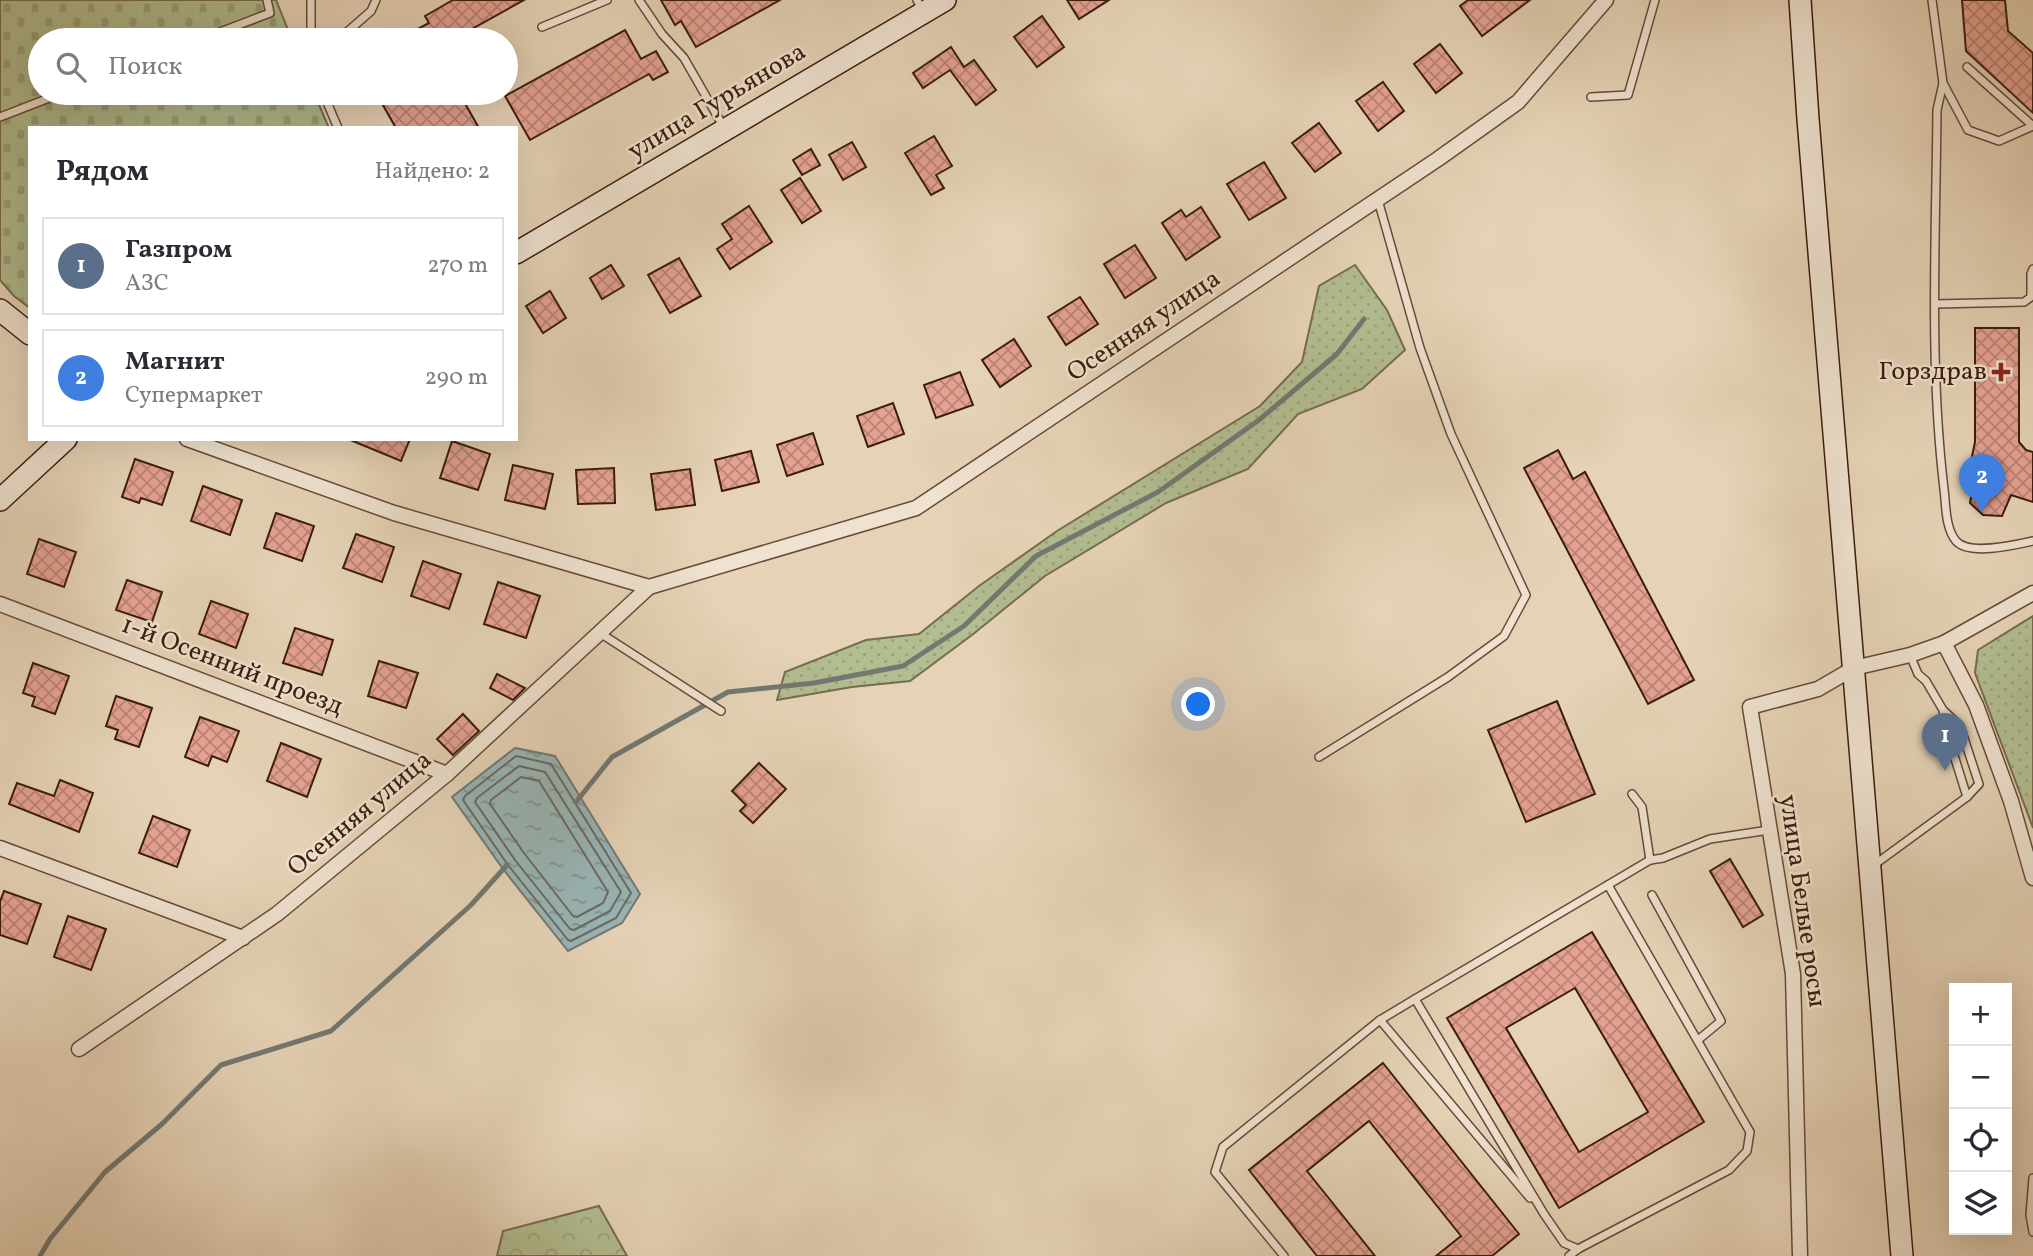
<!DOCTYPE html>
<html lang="ru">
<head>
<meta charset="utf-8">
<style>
  body { margin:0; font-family:Vollkorn,serif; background:#f7f7f7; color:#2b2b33 }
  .controls { position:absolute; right:21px; bottom:21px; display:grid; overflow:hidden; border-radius:0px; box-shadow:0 7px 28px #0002 }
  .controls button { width:63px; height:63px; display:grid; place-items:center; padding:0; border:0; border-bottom:2px solid #e1e1e2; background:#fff; color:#2b2b33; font:35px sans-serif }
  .you { position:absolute; left:1199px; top:705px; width:24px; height:24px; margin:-18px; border:5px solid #fff; border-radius:50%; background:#1a73e8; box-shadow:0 0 0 10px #1a73e833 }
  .badge { display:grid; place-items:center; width:46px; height:46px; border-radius:50%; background:#111827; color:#fff; font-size:23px; font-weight:700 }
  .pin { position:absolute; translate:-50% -58px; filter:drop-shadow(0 2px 4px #0008) }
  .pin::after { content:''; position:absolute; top:37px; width:24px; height:21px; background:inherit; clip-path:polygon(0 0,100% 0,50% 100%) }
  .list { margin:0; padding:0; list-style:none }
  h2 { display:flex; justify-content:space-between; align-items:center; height:91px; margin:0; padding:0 28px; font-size:30px }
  h2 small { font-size:23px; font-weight:400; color:#7c7c81 }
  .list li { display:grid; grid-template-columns:46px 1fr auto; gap:21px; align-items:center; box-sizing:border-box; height:98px; margin:0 14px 14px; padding:0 14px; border:2px solid #e1e1e2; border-radius:0px }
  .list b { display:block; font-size:26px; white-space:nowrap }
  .list p { margin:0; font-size:23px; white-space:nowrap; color:#7c7c81 }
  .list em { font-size:23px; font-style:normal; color:#7c7c81 }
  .icon { flex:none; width:38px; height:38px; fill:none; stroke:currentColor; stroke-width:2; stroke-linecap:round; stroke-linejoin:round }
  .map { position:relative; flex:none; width:2033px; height:1256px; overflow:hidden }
  .search { position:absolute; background:#fff; box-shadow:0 7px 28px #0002; left:28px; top:28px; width:490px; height:77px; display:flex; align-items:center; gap:18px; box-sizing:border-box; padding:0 24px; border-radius:38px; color:#7c7c81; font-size:26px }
  .panel { position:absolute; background:#fff; box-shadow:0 7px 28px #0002; left:28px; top:126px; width:490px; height:315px; border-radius:0px }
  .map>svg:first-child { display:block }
</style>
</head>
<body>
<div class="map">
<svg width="2033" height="1256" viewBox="0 0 2033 1256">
  <defs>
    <pattern id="green-dots" width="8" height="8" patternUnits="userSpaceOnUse" patternTransform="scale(1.75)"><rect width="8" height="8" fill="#b2bd90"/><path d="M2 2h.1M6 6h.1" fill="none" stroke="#9aa27b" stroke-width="1.8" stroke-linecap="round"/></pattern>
    <pattern id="forest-crowns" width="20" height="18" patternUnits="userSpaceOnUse" patternTransform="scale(1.75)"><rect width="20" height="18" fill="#b2bd90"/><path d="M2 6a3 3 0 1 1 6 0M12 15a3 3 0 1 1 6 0" fill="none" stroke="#9aa27b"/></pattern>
    <pattern id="cemetery-stones" width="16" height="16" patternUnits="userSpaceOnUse" patternTransform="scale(1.75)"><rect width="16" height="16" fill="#b2bd90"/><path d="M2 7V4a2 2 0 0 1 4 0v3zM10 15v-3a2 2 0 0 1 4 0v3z" fill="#9aa27b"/></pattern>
    <pattern id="water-ripples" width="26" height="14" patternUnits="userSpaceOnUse" patternTransform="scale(1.75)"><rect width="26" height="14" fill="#99b6b7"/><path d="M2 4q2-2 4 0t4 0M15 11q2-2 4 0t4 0" fill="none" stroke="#7e9393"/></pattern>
    <pattern id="building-cross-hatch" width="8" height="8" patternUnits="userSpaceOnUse" patternTransform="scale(1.75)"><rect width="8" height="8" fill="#e5a292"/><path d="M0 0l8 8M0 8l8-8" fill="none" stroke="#bb8376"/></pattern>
  </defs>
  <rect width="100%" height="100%" fill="#e6d3b7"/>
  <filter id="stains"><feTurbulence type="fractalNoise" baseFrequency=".00286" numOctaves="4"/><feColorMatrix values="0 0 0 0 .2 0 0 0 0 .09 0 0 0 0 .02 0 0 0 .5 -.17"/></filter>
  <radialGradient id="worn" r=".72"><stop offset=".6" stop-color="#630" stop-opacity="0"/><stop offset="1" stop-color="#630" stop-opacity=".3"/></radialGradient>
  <g fill="url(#green-dots)" stroke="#766c4e" stroke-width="2">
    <path d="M1355 265 1387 310 1405 350 1362 389 1298 414 1248 469 1166 503 1045 576 972 635 910 681 852 687 777 700 785 672 866 640 919 634 979 586 1057 531 1260 406 1302 362 1319 286Z"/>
    <path d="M2033 616V828L1975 673 1978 650Z"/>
  </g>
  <path fill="url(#forest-crowns)" stroke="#766c4e" stroke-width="2" d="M599 1206 627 1256H497L503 1231Z"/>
  <path fill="url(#cemetery-stones)" stroke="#766c4e" stroke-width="2" d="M0 0H276L292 40H40V93H314L329 128H30V308L14 296 0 280Z"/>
  <path fill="url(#water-ripples)" stroke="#737873" stroke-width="2" d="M515 748 555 756 640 894 622 923 568 951 503 869 452 797Z"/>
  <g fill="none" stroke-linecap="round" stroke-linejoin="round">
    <g stroke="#6a6962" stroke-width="2">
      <path d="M516 756 551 764 631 893 616 918 571 941 568 940 508 865 463 800 465 796Z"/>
      <path d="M519 766 545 772 621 892 610 911 574 930 570 929 515 860 475 802 477 798Z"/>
      <path d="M521 777 539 781 608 892 603 903 577 917 573 916 524 853 490 804 491 800Z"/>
    </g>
    <g stroke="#737873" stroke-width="5">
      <path d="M576 802 612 757 728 692 814 683 903 666 964 626 1036 556 1158 492 1259 420 1337 354 1364 319"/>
      <path d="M40 1256 50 1239 105 1172 162 1124 221 1065 331 1031 471 905 507 865"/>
    </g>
  </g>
  <g fill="url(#building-cross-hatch)" stroke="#3b1c0c" stroke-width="2" fill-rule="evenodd">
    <path d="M453 0H524L452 40H397L429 23 425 16Z"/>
    <path d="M661 0H780L696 47 681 21 675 25Z"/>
    <path d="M1067 0H1109L1079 19Z"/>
    <path d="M1468 0H1530L1482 36 1460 6Z"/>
    <path d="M1962 0H2005L2008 31 2033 53V113L1966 51Z"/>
    <path d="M1042 16 1064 47 1037 67 1014 37Z"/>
    <path d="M625 30 641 59 656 51 668 72 653 80 649 74 530 140 505 96Z"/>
    <path d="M1440 44 1462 73 1436 93 1414 64Z"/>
    <path d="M951 47 964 67 974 60 996 90 976 105 950 70 923 88 913 73Z"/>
    <path d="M1383 82 1404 111 1378 131 1356 101Z"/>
    <path d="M376 93H459L479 128H396Z"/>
    <path d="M1319 123 1341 153 1315 172 1292 143Z"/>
    <path d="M934 136 952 166 936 175 944 188 931 195 905 153Z"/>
    <path d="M852 142 866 167 843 180 829 155Z"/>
    <path d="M811 149 820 165 802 175 793 160Z"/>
    <path d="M1264 162 1286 198 1249 220 1227 184Z"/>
    <path d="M800 178 821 211 802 223 781 190Z"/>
    <path d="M749 206 772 242 730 269 717 249 732 239 722 224Z"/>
    <path d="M1201 207 1220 237 1186 260 1162 223 1181 210 1186 217Z"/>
    <path d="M1135 245 1156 278 1125 298 1104 264Z"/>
    <path d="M679 258 701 296 670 313 648 275Z"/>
    <path d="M611 265 624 286 602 299 590 278Z"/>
    <path d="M550 291 566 318 543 333 526 306Z"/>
    <path d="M1080 297 1098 324 1066 345 1048 317Z"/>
    <path d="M1975 328H2019V442L2026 450 2033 452V502L2011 495 2002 516 1983 515 1970 503 1976 471 1970 466 1975 442Z"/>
    <path d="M1014 339 1031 366 1000 387 982 360Z"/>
    <path d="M960 372 973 405 936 418 924 385Z"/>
    <path d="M893 403 904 434 868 447 857 416Z"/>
    <path d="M813 433 823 464 787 476 777 445Z"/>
    <path d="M348 439H410L401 461Z"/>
    <path d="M452 441 490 454 478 490 440 478Z"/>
    <path d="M1558 450 1573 479 1585 472 1694 680 1648 704 1524 468Z"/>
    <path d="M751 451 759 482 722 491 715 460Z"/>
    <path d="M135 459 173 472 162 505 141 498 139 503 122 497Z"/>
    <path d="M513 465 553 474 545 509 505 500Z"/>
    <path d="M614 468 615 503 578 504 576 470Z"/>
    <path d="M690 469 695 505 656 510 651 474Z"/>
    <path d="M203 486 242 500 230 535 191 521Z"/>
    <path d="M276 513 314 526 302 561 264 548Z"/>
    <path d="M356 534 394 547 382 582 343 568Z"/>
    <path d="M39 539 76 552 64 587 27 574Z"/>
    <path d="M423 561 461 574 449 609 411 596Z"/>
    <path d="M127 580 162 592 152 622 116 610Z"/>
    <path d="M498 582 540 596 526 638 484 624Z"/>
    <path d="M211 601 248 614 236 648 199 634Z"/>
    <path d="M295 628 333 640 322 675 283 663Z"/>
    <path d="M379 661 418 673 406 708 368 696Z"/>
    <path d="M33 663 69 676 55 714 32 706 35 697 23 693Z"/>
    <path d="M497 674 525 688 513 700 490 688Z"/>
    <path d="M116 696 152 708 139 747 115 739 118 730 106 726Z"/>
    <path d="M1557 701 1595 794 1526 822 1488 730Z"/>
    <path d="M463 714 479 731 453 755 437 739Z"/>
    <path d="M200 717 239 731 227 762 212 756 208 766 185 757Z"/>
    <path d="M281 743 321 759 307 797 267 781Z"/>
    <path d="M759 763 786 789 753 823 740 811 746 805 732 791Z"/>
    <path d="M60 780 93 793 79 832 9 804 17 783 54 796Z"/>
    <path d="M153 816 190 830 177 867 139 853Z"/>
    <path d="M1730 859 1763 915 1743 927 1710 871Z"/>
    <path d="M4 891 41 904 27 944 0 935V902Z"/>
    <path d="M68 916 106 929 91 970 54 957Z"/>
    <path d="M1592 932 1704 1122 1559 1208 1447 1018ZM1575 988 1648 1112 1579 1152 1506 1028Z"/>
    <path d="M1383 1063 1519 1234 1492 1256H1436L1461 1236 1369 1121 1307 1171 1375 1256H1317L1249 1170Z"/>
  </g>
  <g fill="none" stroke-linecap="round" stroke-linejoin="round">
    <defs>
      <g id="lane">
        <path d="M311 0V40"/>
        <path d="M639 0 662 34 684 58 723 126"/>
        <path d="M917 0 923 12"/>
        <path d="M1932 0 1943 83 1968 130 1999 141 2033 126"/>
        <path d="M542 27 607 0"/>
        <path d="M199 40 270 13 267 0"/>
        <path d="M338 40 371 11 376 0"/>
        <path d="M1967 67 2033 126"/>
        <path d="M1943 83 1937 110C1936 236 1929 364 1944 489 1946 504 1945 528 1956 541 1969 556 2015 545 2033 541"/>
        <path d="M323 93 338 128"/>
        <path d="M1591 97 1628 95 1655 0"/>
        <path d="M0 117 62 93"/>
        <path d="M1935 304 2024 302 2031 297V274L2033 269"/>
        <path d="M600 633 721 711"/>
        <path d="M1944 711 1960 726 1979 784 1967 797"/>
        <path d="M1319 757 1448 677 1504 636 1526 595 1451 434 1420 348 1378 200"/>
        <path d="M1650 860 1663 858 1710 839 1769 830"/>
        <path d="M1874 865 1967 797 1947 733 1943 710 1926 681 1918 674 1910 655"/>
        <path d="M1652 895 1721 1021 1698 1040"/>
        <path d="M1380 1020 1530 1198"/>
        <path d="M2033 1178 2030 1215 2033 1232"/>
        <path d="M1578 1249 1564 1243 1544 1214 1415 999 1650 860 1642 807 1632 794"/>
        <path d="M1284 1256 1215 1172 1223 1147 1380 1020 1415 999"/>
        <path d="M1569 1256 1578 1249 1729 1170 1747 1151 1750 1132 1608 885"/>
      </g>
      <g id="street">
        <path d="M187 439 394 513 649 587"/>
        <path d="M0 604 447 774"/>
        <path d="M1944 643 1976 705 2011 801 2033 878"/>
        <path d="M0 848 243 938"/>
        <path d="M79 1049 277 914 447 774 649 587 916 508 1438 159 1518 102 1606 0"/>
        <path d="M1800 1256 1793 974 1750 707 1818 689 1854 668 1910 655 1944 643 2033 593"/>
      </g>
      <g id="secondary">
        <path d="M1800 0 1808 119 1902 1256"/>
        <path d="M516 253 945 0"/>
        <path d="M0 310 30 334"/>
        <path d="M0 500 66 439"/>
      </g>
    </defs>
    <use href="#lane" stroke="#664a37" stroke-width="10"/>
    <use href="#street" stroke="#664a37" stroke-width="17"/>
    <use href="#secondary" stroke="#3b1c0c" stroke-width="24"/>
    <use href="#lane" stroke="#efe2d0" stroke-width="7"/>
    <use href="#street" stroke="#efe2d0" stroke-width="14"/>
    <use href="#secondary" stroke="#efe2d0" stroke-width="21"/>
  </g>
  <path fill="#8f2418" stroke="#efe2d0" stroke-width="2.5" d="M1997.5 361.5h7v7h7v7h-7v7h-7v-7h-7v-7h7z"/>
  <g text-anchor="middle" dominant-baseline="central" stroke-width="5" stroke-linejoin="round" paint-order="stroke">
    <g font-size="26" fill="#3b1c0c" stroke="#efe2d0">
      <text transform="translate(717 102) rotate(-31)">улица Гурьянова</text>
      <text transform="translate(1144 326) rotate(-34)">Осенняя улица</text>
      <text transform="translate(232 666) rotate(21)">1-й Осенний проезд</text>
      <text transform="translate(360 814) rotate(-40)">Осенняя улица</text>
      <text transform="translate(1802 901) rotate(82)">улица Белые росы</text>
    </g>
    <g font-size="26" fill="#3b1c0c" stroke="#efe2d0" text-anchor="end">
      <text x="1987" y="372">Горздрав</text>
    </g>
  </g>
  <rect width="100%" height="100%" filter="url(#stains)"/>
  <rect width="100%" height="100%" fill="url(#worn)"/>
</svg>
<div class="controls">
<button>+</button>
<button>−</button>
<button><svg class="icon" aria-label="locate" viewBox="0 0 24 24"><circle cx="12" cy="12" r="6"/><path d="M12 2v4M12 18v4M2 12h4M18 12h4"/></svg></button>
<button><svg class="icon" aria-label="layers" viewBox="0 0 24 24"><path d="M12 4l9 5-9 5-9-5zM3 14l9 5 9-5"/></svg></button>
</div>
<div class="you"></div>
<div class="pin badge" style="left:1945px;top:771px;background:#5c6f8a">1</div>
<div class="pin badge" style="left:1982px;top:512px;background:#3f7fe0">2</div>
<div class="search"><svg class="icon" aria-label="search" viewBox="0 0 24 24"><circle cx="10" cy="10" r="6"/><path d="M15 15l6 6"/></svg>Поиск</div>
<section class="panel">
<h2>Рядом<small>Найдено: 2</small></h2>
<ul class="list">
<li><span class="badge" style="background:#5c6f8a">1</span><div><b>Газпром</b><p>АЗС</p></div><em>270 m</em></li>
<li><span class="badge" style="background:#3f7fe0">2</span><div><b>Магнит</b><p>Супермаркет</p></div><em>290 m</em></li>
</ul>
</section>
</div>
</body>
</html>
